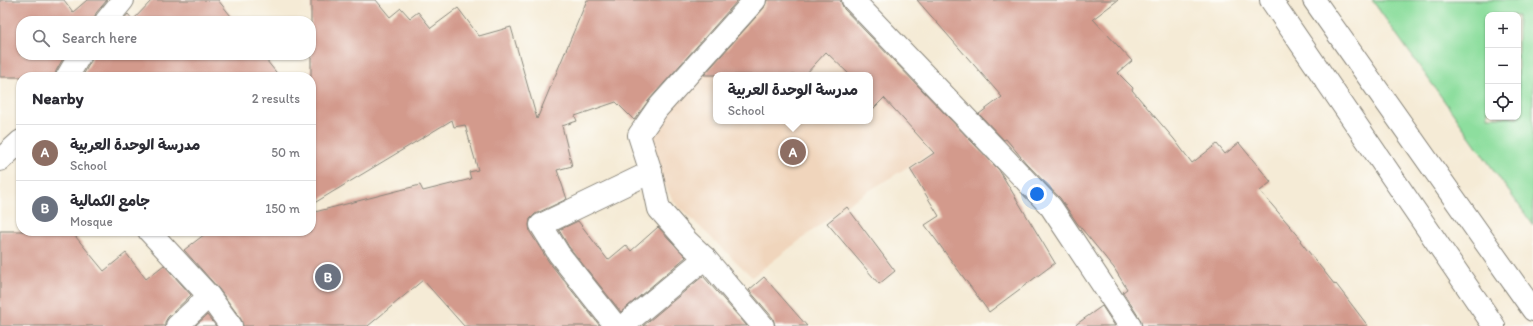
<!DOCTYPE html>
<html lang="en">
<head>
<meta charset="utf-8">
<style>
  body { margin:0; font-family:Itim,"Playpen Sans Arabic",sans-serif; background:#f2f2f3; color:#2b2b33 }
  .controls { position:absolute; right:12px; top:12px; display:grid; overflow:hidden; border-radius:8px; box-shadow:0 1px 3px #0004 }
  .controls button { width:36px; height:36px; display:grid; place-items:center; padding:0; border:0; border-bottom:1px solid #e1e1e2; background:#fff; color:#2b2b33; font:20px sans-serif }
  .you { position:absolute; left:1037px; top:194px; width:14px; height:14px; margin:-10px; border:3px solid #fff; border-radius:50%; background:#1a73e8; box-shadow:0 0 0 6px #1a73e833 }
  .badge { display:grid; place-items:center; width:26px; height:26px; border-radius:50%; background:#1f6fb2; color:#fff; font-size:13px; font-weight:700 }
  .pin { position:absolute; translate:-50% -50%; border:2px solid #fff; box-shadow:0 1px 4px #0006 }
  .popup { position:absolute; left:713px; top:72px; width:160px; height:52px; box-sizing:border-box; display:grid; place-content:center; border-radius:8px; background:#fff; filter:drop-shadow(0 1px 3px #0005); font-size:13px; white-space:nowrap; color:#7c7c81 }
  .popup b { font-size:15px; color:#2b2b33 }
  .popup::after { content:''; position:absolute; left:50%; top:100%; margin-left:-8px; border:8px solid transparent; border-top-color:#fff }
  .list { margin:0; padding:0; list-style:none }
  h2 { display:flex; justify-content:space-between; align-items:center; height:52px; margin:0; padding:0 16px; font-size:17px }
  h2 small { font-size:13px; font-weight:400; color:#7c7c81 }
  .list li { display:grid; grid-template-columns:26px 1fr auto; gap:12px; align-items:center; box-sizing:border-box; height:56px; padding:0 16px; border-top:1px solid #e1e1e2 }
  .list b { display:block; font-size:15px; white-space:nowrap }
  .list p { margin:0; font-size:13px; white-space:nowrap; color:#7c7c81 }
  .list em { font-size:13px; font-style:normal; color:#7c7c81 }
  .icon { flex:none; width:22px; height:22px; fill:none; stroke:currentColor; stroke-width:2; stroke-linecap:round; stroke-linejoin:round }
  .map { position:relative; flex:none; width:1533px; height:326px; overflow:hidden }
  .search { position:absolute; background:#fff; box-shadow:0 1px 3px #0004; left:16px; top:16px; width:300px; height:44px; display:flex; align-items:center; gap:10px; box-sizing:border-box; padding:0 14px; border-radius:16px; color:#7c7c81; font-size:15px }
  .panel { position:absolute; background:#fff; box-shadow:0 1px 3px #0004; left:16px; top:72px; width:300px; height:164px; border-radius:16px }
  .map>svg:first-child { display:block }
</style>
</head>
<body>
<div class="map">
<svg width="1533" height="326" viewBox="0 0 1533 326">
  <rect width="100%" height="100%" fill="#fdfcf7"/>
  <filter id="ink" filterUnits="userSpaceOnUse"><feTurbulence type="fractalNoise" baseFrequency=".025" numOctaves="2"/><feDisplacementMap in="SourceGraphic" scale="8" xChannelSelector="R" yChannelSelector="G"/><feConvolveMatrix kernelMatrix="1 2 1 2 8 2 1 2 1" color-interpolation-filters="sRGB"/></filter>
  <filter id="wash" filterUnits="userSpaceOnUse"><feTurbulence type="fractalNoise" baseFrequency=".012" numOctaves="4" result="noise"/><feDisplacementMap in="SourceGraphic" scale="16" xChannelSelector="R" yChannelSelector="G"/><feGaussianBlur stdDeviation="0.9" result="paint"/><feColorMatrix in="noise" values="0 0 0 0 0 0 0 0 0 0 0 0 0 0 0 0 0 1.4 0 .05"/><feComposite in="paint" operator="in"/></filter>
  <g filter="url(#wash)">
    <rect width="100%" height="100%" fill="#f5ebd6"/>
    <path fill="#f0d5bc" fill-rule="evenodd" d="M767 0H835L966 131 846 205 752 277 674 202 658 173 651 122ZM716 75H870V121H716Z"/>
    <path fill="#8dde9e" stroke="#547d5d" fill-rule="evenodd" d="M1372 0H1533V225ZM1488 15H1518V117H1488Z"/>
    <g id="blocks">
      <g fill="#d39a8c">
        <path d="M0 0H64L73 12 87 0H107L96 13 94 21H21V55H65L56 71 55 77H0Z"/>
        <path d="M152 0H218L235 21H122L128 14 133 20Z"/>
        <path d="M311 0H376L390 17 401 8 410 18 418 12 431 28 458 8 479 36 511 27 537 119 587 0H738L648 101 634 120 616 102 575 116 577 121 562 126 572 166 557 170 567 199 535 214 530 219 529 225 530 232 549 262 600 326H464L423 280 368 326H243L241 319 219 289 184 250 209 231H311V213L420 185 423 191 471 179 469 172 478 170 465 125 454 127 452 120 311 205Z"/>
        <path d="M767 0H840L844 9 999 170 1055 263 989 312 925 225 939 216 910 169 934 153 884 98 870 112V75H850L826 52 805 75H704L764 8Z"/>
        <path d="M917 0H1118L1093 19 1132 61 1118 73 1133 88 1132 90 1174 139 1192 163 1217 144 1225 154 1239 143 1271 182 1260 191 1302 240 1300 241 1335 285 1336 284 1368 326H1142L1140 319 1123 292 1127 289 1114 268 1077 223 1060 198 1026 163 1006 139 1004 140 979 114 1002 97Z"/>
        <path d="M92 55H262L280 77H82L91 61Z"/>
        <path d="M847 207 895 271 879 284 827 223Z"/>
        <path d="M578 221 608 260 626 245 631 251 658 227 686 257 621 312 569 247 559 230Z"/>
        <path d="M0 231H71L104 271 126 253 146 279 164 265 191 295 168 317 165 322V326H0Z"/>
        <path d="M703 276 747 326H643Z"/>
        <path d="M764 277 807 326H775L773 318 749 290Z"/>
        <path d="M1102 306 1115 326H1074Z"/>
        <path d="M207 315 216 326H195Z"/>
      </g>
    </g>
  </g>
  <g filter="url(#ink)">
    <use href="#blocks" fill-opacity="0" stroke="#888479" stroke-width="1"/>
    <g fill="none" stroke-linecap="round" stroke-linejoin="round">
      <defs>
        <g id="minor">
          <path d="M755 0 657 109 639 135 651 172 659 209 687 241 705 258 763 326"/>
          <path d="M853 0 1051 207 1130 326"/>
          <path d="M1271 0 1494 326"/>
          <path d="M1314 0 1533 310"/>
          <path d="M106 21 123 0"/>
          <path d="M67 77 80 55"/>
          <path d="M0 160 21 141"/>
          <path d="M149 231 209 296 231 326"/>
          <path d="M177 326 209 296"/>
          <path d="M616 326 559 254 541 225 651 172"/>
          <path d="M623 326 705 258"/>
        </g>
      </defs>
      <use href="#minor" stroke="#888479" stroke-width="24"/>
      <use href="#minor" stroke="#fff" stroke-width="22"/>
    </g>
  </g>
</svg>
<div class="controls">
<button>+</button>
<button>−</button>
<button><svg class="icon" aria-label="locate" viewBox="0 0 24 24"><circle cx="12" cy="12" r="6"/><path d="M12 2v4M12 18v4M2 12h4M18 12h4"/></svg></button>
</div>
<div class="you"></div>
<div class="pin badge" style="left:793px;top:152px;background:#8d6e63">A</div>
<div class="popup"><b>مدرسة الوحدة العربية</b>School</div>
<div class="pin badge" style="left:328px;top:277px;background:#6b7280">B</div>
<div class="search"><svg class="icon" aria-label="search" viewBox="0 0 24 24"><circle cx="10" cy="10" r="6"/><path d="M15 15l6 6"/></svg>Search here</div>
<section class="panel">
<h2>Nearby<small>2 results</small></h2>
<ul class="list">
<li><span class="badge" style="background:#8d6e63">A</span><div><b>مدرسة الوحدة العربية</b><p>School</p></div><em>50 m</em></li>
<li><span class="badge" style="background:#6b7280">B</span><div><b>جامع الكمالية</b><p>Mosque</p></div><em>150 m</em></li>
</ul>
</section>
</div>
</body>
</html>
